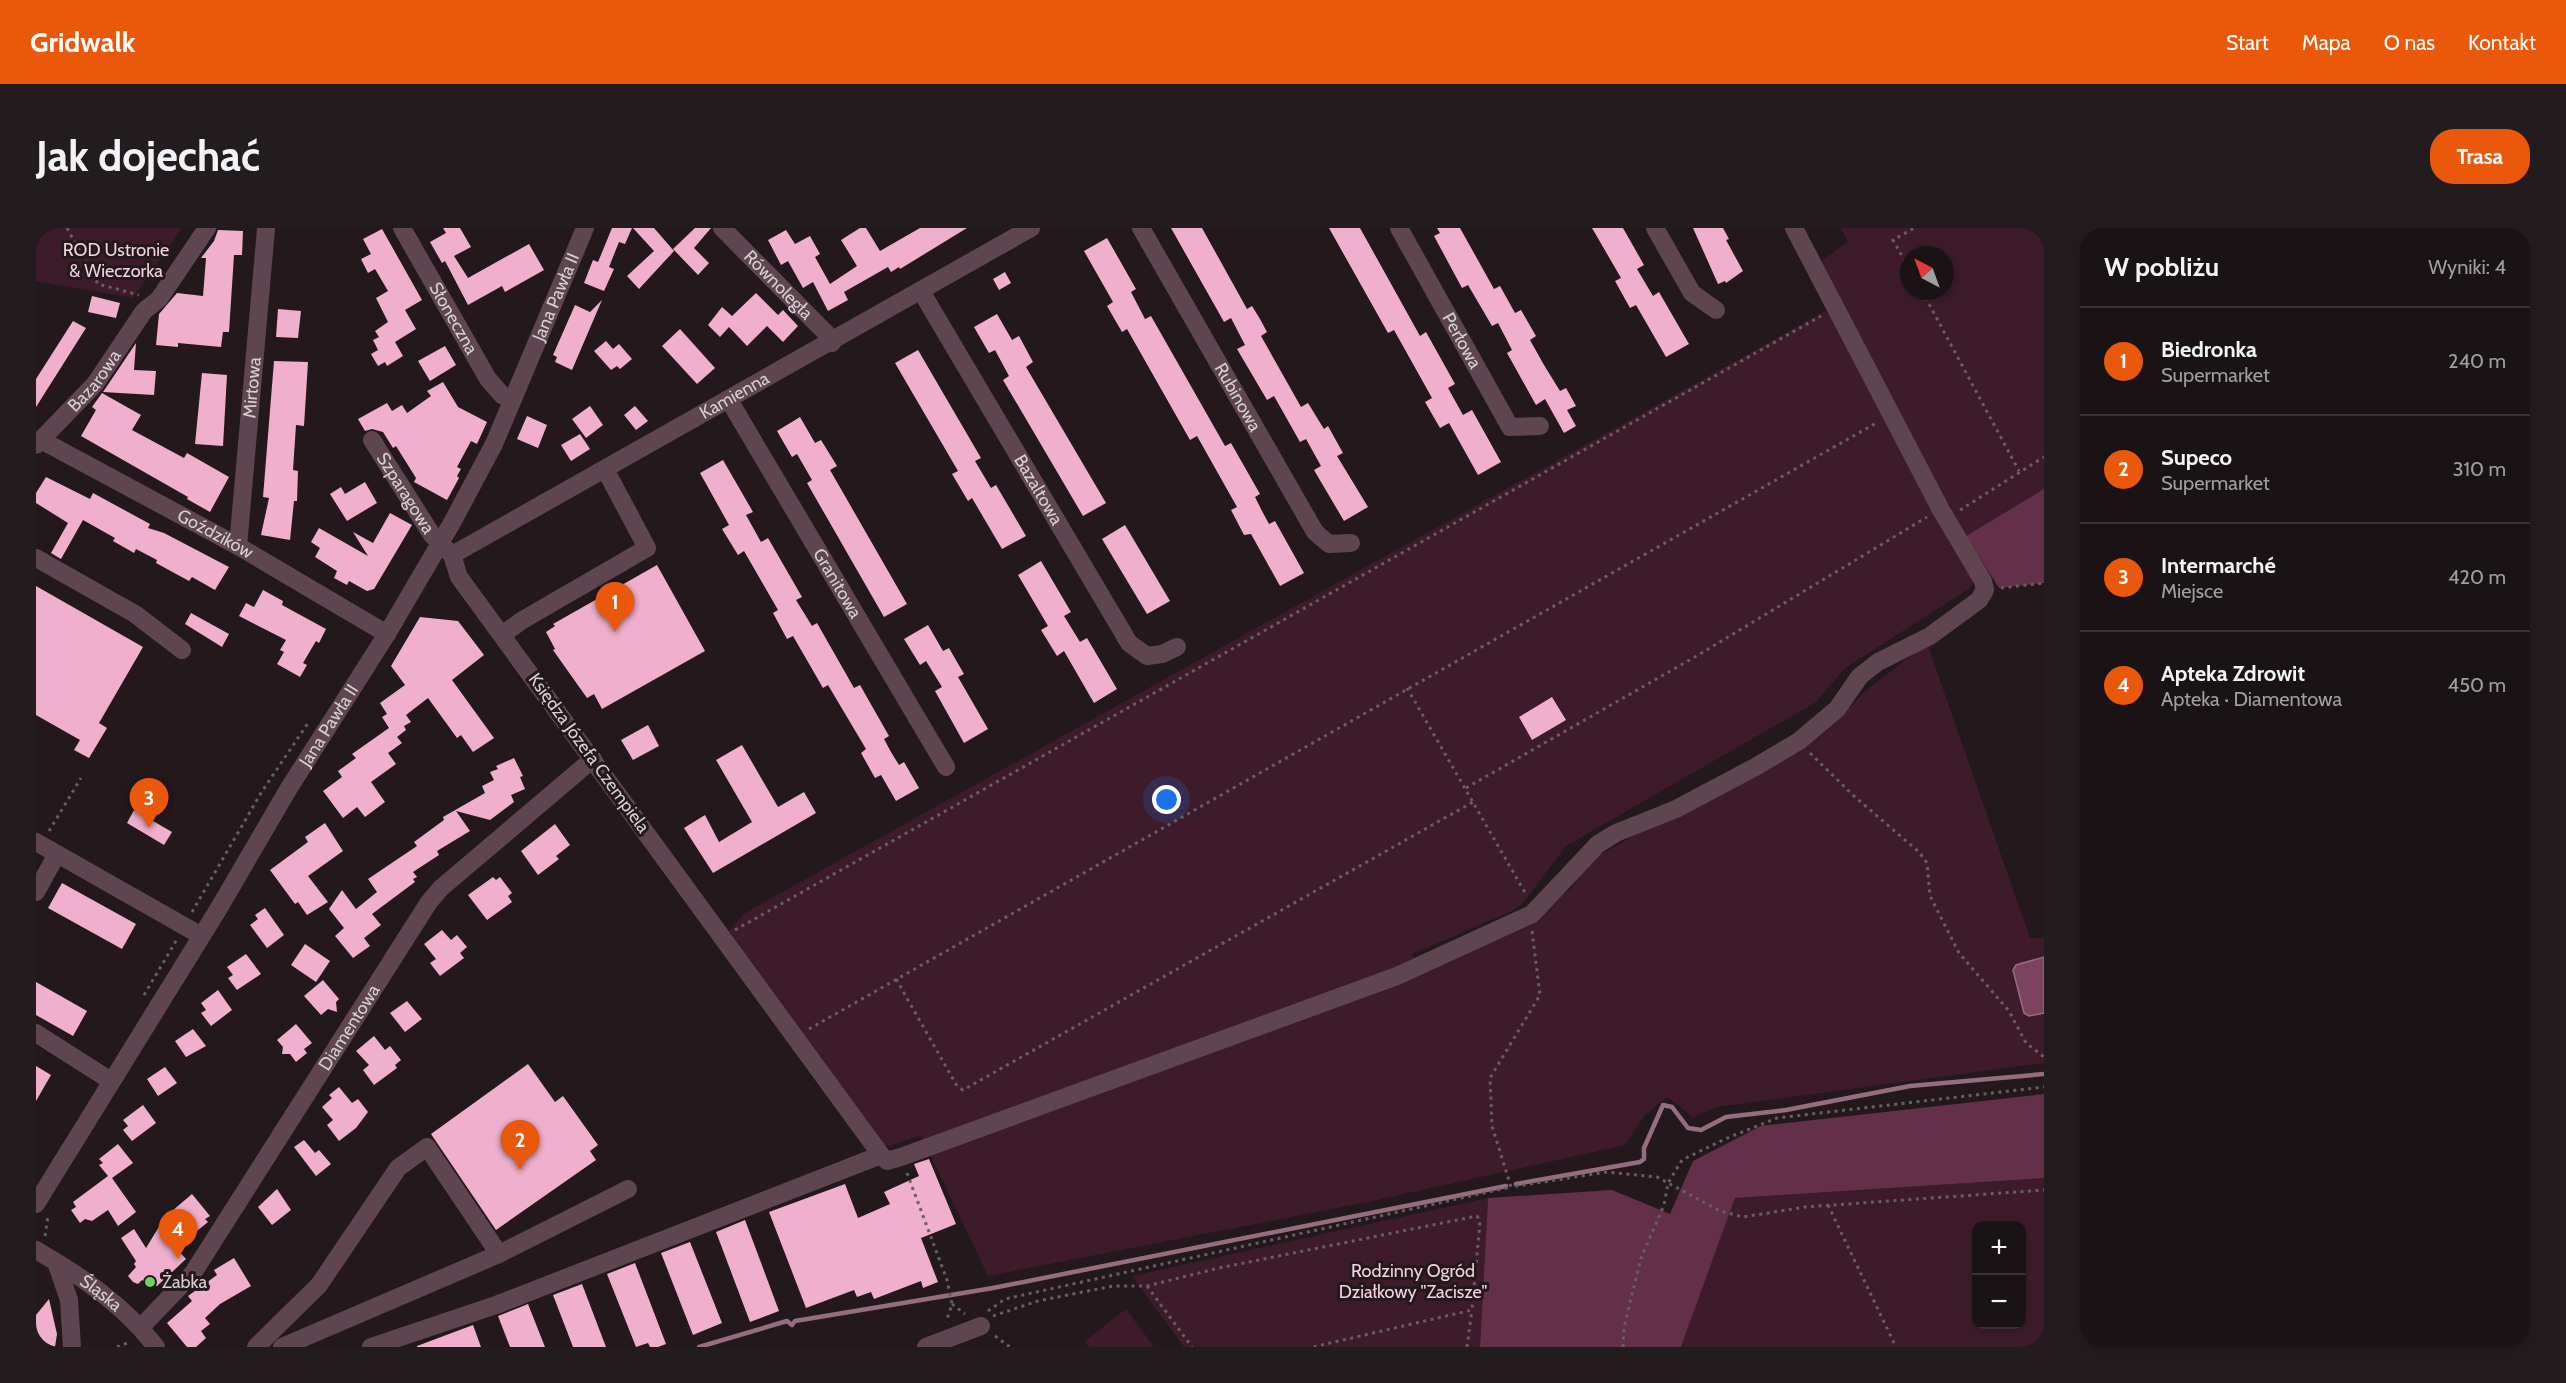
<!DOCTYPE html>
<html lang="pl">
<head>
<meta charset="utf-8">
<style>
  body { margin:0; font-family:Cabin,sans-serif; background:#231c1f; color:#f1f3f6 }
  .controls { position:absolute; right:18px; bottom:18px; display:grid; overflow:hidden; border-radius:12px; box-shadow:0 3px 9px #0003 }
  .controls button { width:54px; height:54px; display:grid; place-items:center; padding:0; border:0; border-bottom:2px solid #383235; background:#1a1316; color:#f1f3f6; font:30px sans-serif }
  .compass { position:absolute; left:1864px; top:18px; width:54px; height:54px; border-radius:50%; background:#1a1316; box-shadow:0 3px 9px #0003; rotate:319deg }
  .you { position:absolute; left:1131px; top:572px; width:21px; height:21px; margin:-15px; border:4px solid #fff; border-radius:50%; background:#1a73e8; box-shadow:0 0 0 9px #1a73e833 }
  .badge { display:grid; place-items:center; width:39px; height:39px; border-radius:50%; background:#ea580c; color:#fff; font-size:20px; font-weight:700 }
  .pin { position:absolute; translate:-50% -50px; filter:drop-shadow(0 2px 3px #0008) }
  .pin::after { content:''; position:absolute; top:32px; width:21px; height:18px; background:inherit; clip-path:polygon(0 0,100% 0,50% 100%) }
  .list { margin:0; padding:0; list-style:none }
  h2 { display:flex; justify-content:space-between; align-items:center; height:78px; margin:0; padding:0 24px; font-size:26px }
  h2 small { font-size:20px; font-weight:400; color:#9f9ea1 }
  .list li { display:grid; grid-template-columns:39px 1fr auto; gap:18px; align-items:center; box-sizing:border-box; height:108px; padding:0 24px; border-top:2px solid #383235 }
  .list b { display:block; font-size:22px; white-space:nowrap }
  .list p { margin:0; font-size:20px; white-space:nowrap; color:#9f9ea1 }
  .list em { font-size:20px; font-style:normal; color:#9f9ea1 }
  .map { position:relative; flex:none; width:2008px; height:1119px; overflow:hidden; border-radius:24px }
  header { display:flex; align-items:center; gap:36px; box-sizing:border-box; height:84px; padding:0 30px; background:#ea580c; color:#fff }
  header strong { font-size:28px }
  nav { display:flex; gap:33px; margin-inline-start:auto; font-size:21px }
  .intro { display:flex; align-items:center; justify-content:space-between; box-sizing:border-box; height:144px; padding:0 36px }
  h1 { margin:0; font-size:42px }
  .button { padding:15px 27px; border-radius:24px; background:#ea580c; color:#fff; font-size:21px; font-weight:700 }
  main { display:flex; gap:36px; padding:0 36px }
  aside { flex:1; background:#1a1316; border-radius:24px; box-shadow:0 3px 9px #0003 }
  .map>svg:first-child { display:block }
</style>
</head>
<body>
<header>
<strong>Gridwalk</strong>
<nav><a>Start</a><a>Mapa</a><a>O nas</a><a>Kontakt</a></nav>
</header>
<div class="intro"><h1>Jak dojechać</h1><a class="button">Trasa</a></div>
<main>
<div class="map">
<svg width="2008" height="1119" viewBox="0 0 2008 1119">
  <rect width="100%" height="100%" fill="#23191d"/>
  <g fill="#3d1b2b" fill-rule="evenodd">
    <path d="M0 0H146L97 70 0 53Z"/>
    <path d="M1805 0H2008V261L1915 317 1938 352 1934 360 1809 440 1780 474 1530 618 1487 675 1478 682 1376 726 1379 736 1466 701 1534 662 1555 632 1803 491 1827 465 1891 415 1994 710H2008V835L1681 879 1657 889 1631 869 1608 888 1589 917 1332 974 952 1048 885 907 850 919 843 915 693 703 709 685 1802 76 1782 35 1812 14ZM1873 27H1909V63H1873Z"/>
    <path d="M2008 950V1119H1645L1699 970ZM1940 998H1986V1096H1940Z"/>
    <path d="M1452 970 1444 1119H1148L1096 1048Z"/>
    <path d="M1090 1081 1118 1119H1053L1049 1113Z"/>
  </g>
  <g fill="#642f49">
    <path d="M2008 261V355L1963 360 1930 308Z"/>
    <path d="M2008 866V950L1699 970 1645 1119H1444L1452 970 1576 962 1634 986 1657 933 1725 898Z"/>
  </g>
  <path fill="#7b435d" stroke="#966d80" stroke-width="1.5" d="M2008 729V785L1993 788 1988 785 1977 742 1980 737Z"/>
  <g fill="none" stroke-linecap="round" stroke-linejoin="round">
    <g stroke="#966d80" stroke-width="4.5">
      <path d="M1480 956 1604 934 1608 931V920L1627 877 1636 879 1652 900 1665 902 1690 889 1750 882 1874 858 2008 846"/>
      <path d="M663 1119 751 1093 756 1097 759 1093 957 1060 1470 958"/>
    </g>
  </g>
  <g fill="#f0afcc">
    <path d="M407 0H424L435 19 418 28 432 50 493 16 508 42 469 64 466 58 432 77 409 33 406 35 394 14 410 5Z"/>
    <path d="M576 0H596L589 16 583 14 573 39 578 41 568 63 548 55 557 32 562 34Z"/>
    <path d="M597 0H618L638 23 603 61 591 48 618 23Z"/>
    <path d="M659 0H675L658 20 673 35 662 47 637 21Z"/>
    <path d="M824 0H830L844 23 884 0H931L864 41 863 39 855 44 852 39 808 64 812 72 792 83 777 54 767 60 752 33 745 37 732 12 750 2 759 16 774 8 784 26 779 29 794 56 821 38 805 12Z"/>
    <path d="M1135 0H1166L1211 81 1216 78 1224 91 1231 104 1225 108 1265 179 1272 175 1288 201 1292 198 1307 225 1301 228 1332 279 1308 293 1278 242 1285 238 1270 211 1264 214 1238 168 1231 172 1201 121 1209 117 1195 90 1188 94Z"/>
    <path d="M1293 0H1324L1384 108 1390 104 1419 156 1412 160 1427 187 1436 182 1465 234 1442 247 1413 195 1404 200 1389 174 1396 170 1358 102 1352 105Z"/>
    <path d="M1401 0H1424L1458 61 1464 58 1479 85 1485 82 1500 108 1494 112 1508 137 1524 163 1530 160 1540 178 1531 182 1540 198 1528 205 1509 171 1500 177 1471 125 1476 122 1462 95 1456 98 1432 57 1426 60 1398 8 1404 5Z"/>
    <path d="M1556 0H1587L1608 37 1601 41 1617 68 1623 64 1653 116 1630 129 1600 77 1594 80 1579 53 1585 50Z"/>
    <path d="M1657 0H1687L1693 11 1690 12 1707 43 1690 55 1689 53 1682 56Z"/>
    <path d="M346 1 386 72 369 82 380 101 359 114 367 128 351 138 349 134 342 138 335 126 342 122 337 112 343 109 339 103 352 94 340 70 352 63 339 41 332 45 325 31 335 26 327 11Z"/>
    <path d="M182 2 207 3 206 27H198L193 104H187L185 119 142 115V119L120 117 123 86 141 65 167 68 170 30H165L178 13Z"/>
    <path d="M1071 10 1100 61 1095 64 1109 91 1115 88 1189 218 1195 215 1224 266 1219 269 1226 283 1233 296 1239 293 1268 345 1244 358 1215 306 1208 307 1195 282 1201 279 1161 208 1154 212 1091 101 1086 104 1071 78 1077 74 1048 23Z"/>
    <path d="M969 44 975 55 963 62 957 51Z"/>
    <path d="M720 65 742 87 747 82 762 98 747 114 731 98 711 118 693 99 684 109 672 97 686 79 696 88Z"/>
    <path d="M56 68 84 75 80 90 52 84Z"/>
    <path d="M566 72 536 142 519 134 521 129 517 127 539 77 554 84Z"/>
    <path d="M242 81 265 83 262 110 240 109Z"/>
    <path d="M961 86 976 112 983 108 997 134 990 139 1070 275 1047 288 967 152 973 148 959 122 953 125 938 99Z"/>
    <path d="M37 93 50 100 0 179V151Z"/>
    <path d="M644 101 679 140 661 156 626 118Z"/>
    <path d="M570 113 577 121 583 116 596 131 584 141 581 138 575 142 558 123Z"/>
    <path d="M100 115 98 142 120 143 118 167 67 164Z"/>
    <path d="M409 118 420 137 394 153 382 133Z"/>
    <path d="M882 122 945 230 939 233 955 260 960 257 990 308 966 321 936 270 932 273 916 246 922 243 859 135Z"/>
    <path d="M238 133 272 134 268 198 260 197 257 242 262 243 261 273H258L254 312 225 307 233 270 227 269Z"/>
    <path d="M166 145 191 147 187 218 159 216Z"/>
    <path d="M407 154 422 179 451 194 441 216 435 213 421 239 425 241 421 248 423 250 411 272 378 254 380 250 360 218 357 220 347 204 336 201 329 203 322 191 351 175 356 183 366 177 371 185 395 168 391 163Z"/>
    <path d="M66 165 105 187 96 202 148 230 151 225 193 249 174 284 151 271 152 269 45 208 60 182 56 179Z"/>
    <path d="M554 178 567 197 550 210 536 191Z"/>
    <path d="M599 178 612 193 600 202 588 187Z"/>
    <path d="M491 188 511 197 502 220 481 211Z"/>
    <path d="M764 189 779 215 785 212 801 238 794 242 871 376 848 389 771 255 776 252 761 226 756 229 741 203Z"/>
    <path d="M544 206 554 221 535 233 525 217Z"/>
    <path d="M687 232 717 284 710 287 725 314 732 310 766 369 760 372 776 398 781 395 818 460 824 457 853 508 848 511 855 524 863 537 868 534 883 560 860 573 845 547 839 550 825 525 830 521 792 457 787 460 757 408 751 411 737 385 742 382 708 323 702 327 686 301 693 297 664 245Z"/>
    <path d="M10 249 54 271 57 265 114 296 112 300 128 305 193 339 179 362 156 349 153 353 120 335 121 332 100 321 98 325 77 313 79 310 47 292 25 331 15 325 32 295 0 275V265Z"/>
    <path d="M329 254 341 275 311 293 294 266 305 259 309 266Z"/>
    <path d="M354 285 376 297 338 361 331 363 313 353 311 357 298 350 301 343 279 329 284 320 275 314 283 300 332 328 317 304 337 315Z"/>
    <path d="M1089 297 1134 373 1111 386 1066 311Z"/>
    <path d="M1005 333 1035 384 1028 388 1044 414 1051 410 1081 461 1058 475 1028 423 1021 428 1005 402 1012 398 982 347Z"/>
    <path d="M621 337 669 423 566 481 558 466 551 470 517 422 519 421 510 404 519 398 517 396Z"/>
    <path d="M0 358 107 419 63 495 71 500 53 530 38 522 44 512 0 487Z"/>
    <path d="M227 362 247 373 246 377 290 401 283 415 280 413 267 435 271 437 264 449 241 436 248 424 244 422 250 412 203 388 210 375 218 379Z"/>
    <path d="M155 385 193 406 186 419 149 396Z"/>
    <path d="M384 389 422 393 448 427 416 452 458 510 437 524 425 507 421 510 392 470 370 487 375 494 368 498 370 502 361 509 366 515 352 525 360 536 335 554 349 574 329 589 321 579 307 590 287 563 306 549 302 543 320 530 316 526 353 500 346 489 351 486 344 475 369 457 355 438Z"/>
    <path d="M892 397 907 423 913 420 928 446 922 449 952 501 928 515 899 463 906 459 890 433 884 437 868 411Z"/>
    <path d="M1516 469 1530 492 1496 512 1483 489Z"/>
    <path d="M612 497 623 518 597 532 585 512Z"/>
    <path d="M706 517 742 579 768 564 780 585 677 645 648 600 669 587 683 614 716 594 680 532Z"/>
    <path d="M478 530 487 548 484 549 489 561 475 567 478 574 454 592 420 583 434 603 401 623 403 627 377 644 381 649 377 651 379 654 336 686 345 697 328 710 334 718 317 730 299 708 308 700 293 681 306 662 320 681 341 664 332 651 381 618 378 614 408 592 407 589 449 565 446 558 458 552 454 544 462 541 460 538Z"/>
    <path d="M98 582 136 604 128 617 91 595Z"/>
    <path d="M289 595 307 623 272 648 292 674 271 687 262 674 259 676 234 642 272 614 269 609Z"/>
    <path d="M519 596 534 617 520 628 523 631 502 647 485 623Z"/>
    <path d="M457 649 460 652 464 649 476 665 472 668 476 674 451 692 432 667Z"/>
    <path d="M26 655 100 696 86 721 12 680Z"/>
    <path d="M229 680 248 707 231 720 214 697 222 691 219 687Z"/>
    <path d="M406 702 415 712 421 707 431 719 424 725 428 730 404 748 394 735 400 731 388 716Z"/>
    <path d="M269 716 294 733 280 754 255 737Z"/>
    <path d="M210 726 225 746 201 762 192 750 197 747 191 739Z"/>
    <path d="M287 752 303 771 300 774 301 784 292 781 285 787 268 768Z"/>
    <path d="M0 754 51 783 37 808 0 787Z"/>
    <path d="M182 762 196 782 175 798 165 785 170 782 165 775Z"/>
    <path d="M371 773 386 791 369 804 354 785Z"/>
    <path d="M260 796 276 815 268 821 271 825 260 834 254 826H246L247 819 241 812Z"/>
    <path d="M157 801 170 818 150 829 139 813Z"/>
    <path d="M338 808 349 822 354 818 365 832 359 837 361 840 338 857 327 842 333 837 320 823Z"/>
    <path d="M492 836 519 874 527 868 562 917 554 923 560 932 460 1002 395 906Z"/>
    <path d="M0 838 15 847 0 873Z"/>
    <path d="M129 839 141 855 122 868 111 851Z"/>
    <path d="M303 859 316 875 322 871 332 884 320 900 303 913 291 897 297 892 286 879 296 870 293 867Z"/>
    <path d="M107 877 120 895 96 913 87 902 92 898 87 892Z"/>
    <path d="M268 912 279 925 283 922 295 936 280 948 258 919Z"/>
    <path d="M82 916 97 935 76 950 100 984 82 998 72 982 56 993 49 991 44 995 35 982 40 979 37 974 72 948 63 937 67 935 63 931Z"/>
    <path d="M893 931 920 996 885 1010 902 1054 887 1060 885 1053 838 1071 835 1064 821 1069 818 1062 770 1080 733 984 809 956 822 990 854 976 848 964 883 948 878 936Z"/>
    <path d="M241 961 255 982 236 997 222 979Z"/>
    <path d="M156 966 174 988 169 991 172 994 140 1020 150 1031 121 1058H115L106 1052 102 1056 97 1054 92 1048 100 1039 98 1036 100 1033 85 1010 98 1001 110 1020 129 989Z"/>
    <path d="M709 992 743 1083 714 1094 680 1004Z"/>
    <path d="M654 1014 686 1095 657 1107 625 1025Z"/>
    <path d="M198 1030 215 1058 184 1076 169 1090 174 1096 165 1103 170 1110 160 1119H151L131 1095 156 1073 152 1068 181 1047 178 1042Z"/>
    <path d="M599 1035 630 1116 622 1119H614L612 1115 600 1119 571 1046Z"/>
    <path d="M546 1056 570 1119H537L517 1067Z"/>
    <path d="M13 1071 21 1106 19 1119H0V1087Z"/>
    <path d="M492 1076 509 1119H474L462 1088Z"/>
    <path d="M437 1097 445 1119H381V1118Z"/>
  </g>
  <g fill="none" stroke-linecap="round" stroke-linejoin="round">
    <g stroke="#675e62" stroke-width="3" stroke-dasharray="3 4.5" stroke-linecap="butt">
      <path d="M31 0 62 56 103 67"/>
      <path d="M1873 40 1857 12 1878 0"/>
      <path d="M1886 63 1983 243"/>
      <path d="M1924 282 2008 229"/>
      <path d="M1965 360 2008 355"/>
      <path d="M1371 460 1491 668"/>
      <path d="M1774 525 1819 569 1883 624 1891 635 1894 668 1923 725 1973 783 1990 815 2008 829"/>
      <path d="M1430 560 1664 426 1891 289"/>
      <path d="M13 603 45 550"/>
      <path d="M156 684 225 565 272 495"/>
      <path d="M699 702 1785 88"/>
      <path d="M1496 703 1504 767 1454 850 1456 898 1475 959 1571 944 1621 949 1684 983 1707 989 1769 979 2008 962"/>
      <path d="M860 751 921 858 927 862 1437 574"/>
      <path d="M108 767 140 713"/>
      <path d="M773 801 1842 194"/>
      <path d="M871 945 911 1052 916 1076 910 1094"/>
      <path d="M1792 977 1860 1119"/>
      <path d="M9 1008 12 988"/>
      <path d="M1111 1058 1156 1119"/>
      <path d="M916 1076 929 1086"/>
      <path d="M952 1083 969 1071 1475 959"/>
      <path d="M957 1088 1002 1073 1077 1058H1111L1183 1040 1441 988 1444 994 1436 1082 1277 1119"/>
      <path d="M959 1108 974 1119"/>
      <path d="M81 1119 94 1114"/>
      <path d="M1431 1119 1436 1082"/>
      <path d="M1587 1119 1588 1099 1605 1030 1628 977 1632 955 1646 932 1689 911 1741 890 2008 859"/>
    </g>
    <g stroke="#5e4550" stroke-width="18">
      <path id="s1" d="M366 0 452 151 466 167 477 171"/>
      <path id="s2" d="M686 0 790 105 796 115"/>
      <path id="s3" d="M1105 0 1279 304 1293 316 1315 315"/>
      <path id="s4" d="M1363 0 1474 199 1504 198"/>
      <path d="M1619 0 1656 65 1680 82"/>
      <path id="s5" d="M885 63 1093 415 1111 428 1126 426 1141 419"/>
      <path id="s6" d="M693 172 910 539"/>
      <path id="s7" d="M5 212 202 318 351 406"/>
      <path id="s8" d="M336 212 396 307 416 327 995 0"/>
      <path id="s9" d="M0 217 59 156 108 83 123 71 171 0"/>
      <path id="s10" d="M202 318 230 1"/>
      <path d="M0 330 99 386 146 422"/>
      <path d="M466 407 485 393 611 320 569 241"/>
      <path d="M0 614 164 707"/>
      <path d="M0 664 21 626"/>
      <path d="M0 805 75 853"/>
      <path d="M845 927 851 933 865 929 1361 748 1496 686 1562 616 1580 605 1640 581 1721 538 1763 513 1801 481 1824 448 1842 434 1894 408 1943 372 1949 362 1947 353 1905 282 1758 0"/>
      <path id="s11" d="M0 976 183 680 253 560 351 406 417 293 458 216 549 0"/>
      <path id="s12" d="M0 1022C45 1048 88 1077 120 1119"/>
      <path d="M20 1034 33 1072 36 1119"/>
      <path id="s13" d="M105 1099 157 1045 393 674 405 660 557 531"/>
      <path d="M220 1119 283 1057 362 940 391 919 463 1026"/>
      <path d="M246 1119 463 1026 592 961"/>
      <path d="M335 1119 460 1077 845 927 423 349 416 327"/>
      <path d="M890 1119 945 1098"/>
    </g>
  </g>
  <circle fill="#6fd360" stroke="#23191d" stroke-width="2" cx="114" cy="1054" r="6"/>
  <g text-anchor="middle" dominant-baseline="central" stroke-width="6" stroke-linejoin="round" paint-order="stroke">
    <g font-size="18" fill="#f5d0df" stroke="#23191d">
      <text x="80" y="22">ROD Ustronie<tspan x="80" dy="21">&amp; Wieczorka</tspan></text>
      <text x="1377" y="1043">Rodzinny Ogród<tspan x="1377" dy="21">Działkowy "Zacisze"</tspan></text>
    </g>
    <g font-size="18" fill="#d6cfd2" stroke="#23191d">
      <text stroke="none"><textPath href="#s2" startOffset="80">Równoległa</textPath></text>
      <text stroke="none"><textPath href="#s11" startOffset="1047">Jana Pawła II</textPath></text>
      <text stroke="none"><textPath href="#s1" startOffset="104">Słoneczna</textPath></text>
      <text stroke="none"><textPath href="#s4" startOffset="129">Perłowa</textPath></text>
      <text stroke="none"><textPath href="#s9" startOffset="87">Bazarowa</textPath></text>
      <text stroke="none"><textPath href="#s10" startOffset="159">Mirtowa</textPath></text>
      <text stroke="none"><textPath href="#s8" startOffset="465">Kamienna</textPath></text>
      <text stroke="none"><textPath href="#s3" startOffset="195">Rubinowa</textPath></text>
      <text stroke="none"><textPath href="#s5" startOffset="231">Bazaltowa</textPath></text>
      <text stroke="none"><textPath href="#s8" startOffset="63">Szparagowa</textPath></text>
      <text stroke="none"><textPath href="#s7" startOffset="198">Goździków</textPath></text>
      <text stroke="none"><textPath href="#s6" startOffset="213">Granitowa</textPath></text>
      <text stroke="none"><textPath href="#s11" startOffset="561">Jana Pawła II</textPath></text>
      <text transform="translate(553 525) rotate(54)">Księdza Józefa Czempiela</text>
      <text stroke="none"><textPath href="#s13" startOffset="366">Diamentowa</textPath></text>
      <text stroke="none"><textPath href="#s12" startOffset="78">Śląska</textPath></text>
    </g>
    <g font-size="18" fill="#d6cfd2" stroke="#23191d" text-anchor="start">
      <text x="126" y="1054">Żabka</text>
    </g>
  </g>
</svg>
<div class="controls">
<button>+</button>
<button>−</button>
</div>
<svg class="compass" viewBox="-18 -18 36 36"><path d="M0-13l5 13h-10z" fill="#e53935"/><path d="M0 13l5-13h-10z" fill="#9f9ea1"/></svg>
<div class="you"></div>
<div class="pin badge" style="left:579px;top:404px">1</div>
<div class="pin badge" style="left:484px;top:942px">2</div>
<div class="pin badge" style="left:113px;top:600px">3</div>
<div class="pin badge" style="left:142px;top:1031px">4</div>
</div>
<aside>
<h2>W pobliżu<small>Wyniki: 4</small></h2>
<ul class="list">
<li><span class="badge">1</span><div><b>Biedronka</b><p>Supermarket</p></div><em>240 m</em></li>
<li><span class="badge">2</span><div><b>Supeco</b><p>Supermarket</p></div><em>310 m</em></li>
<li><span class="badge">3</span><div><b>Intermarché</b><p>Miejsce</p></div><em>420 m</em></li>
<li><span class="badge">4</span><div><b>Apteka Zdrowit</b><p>Apteka · Diamentowa</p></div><em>450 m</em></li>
</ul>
</aside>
</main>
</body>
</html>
